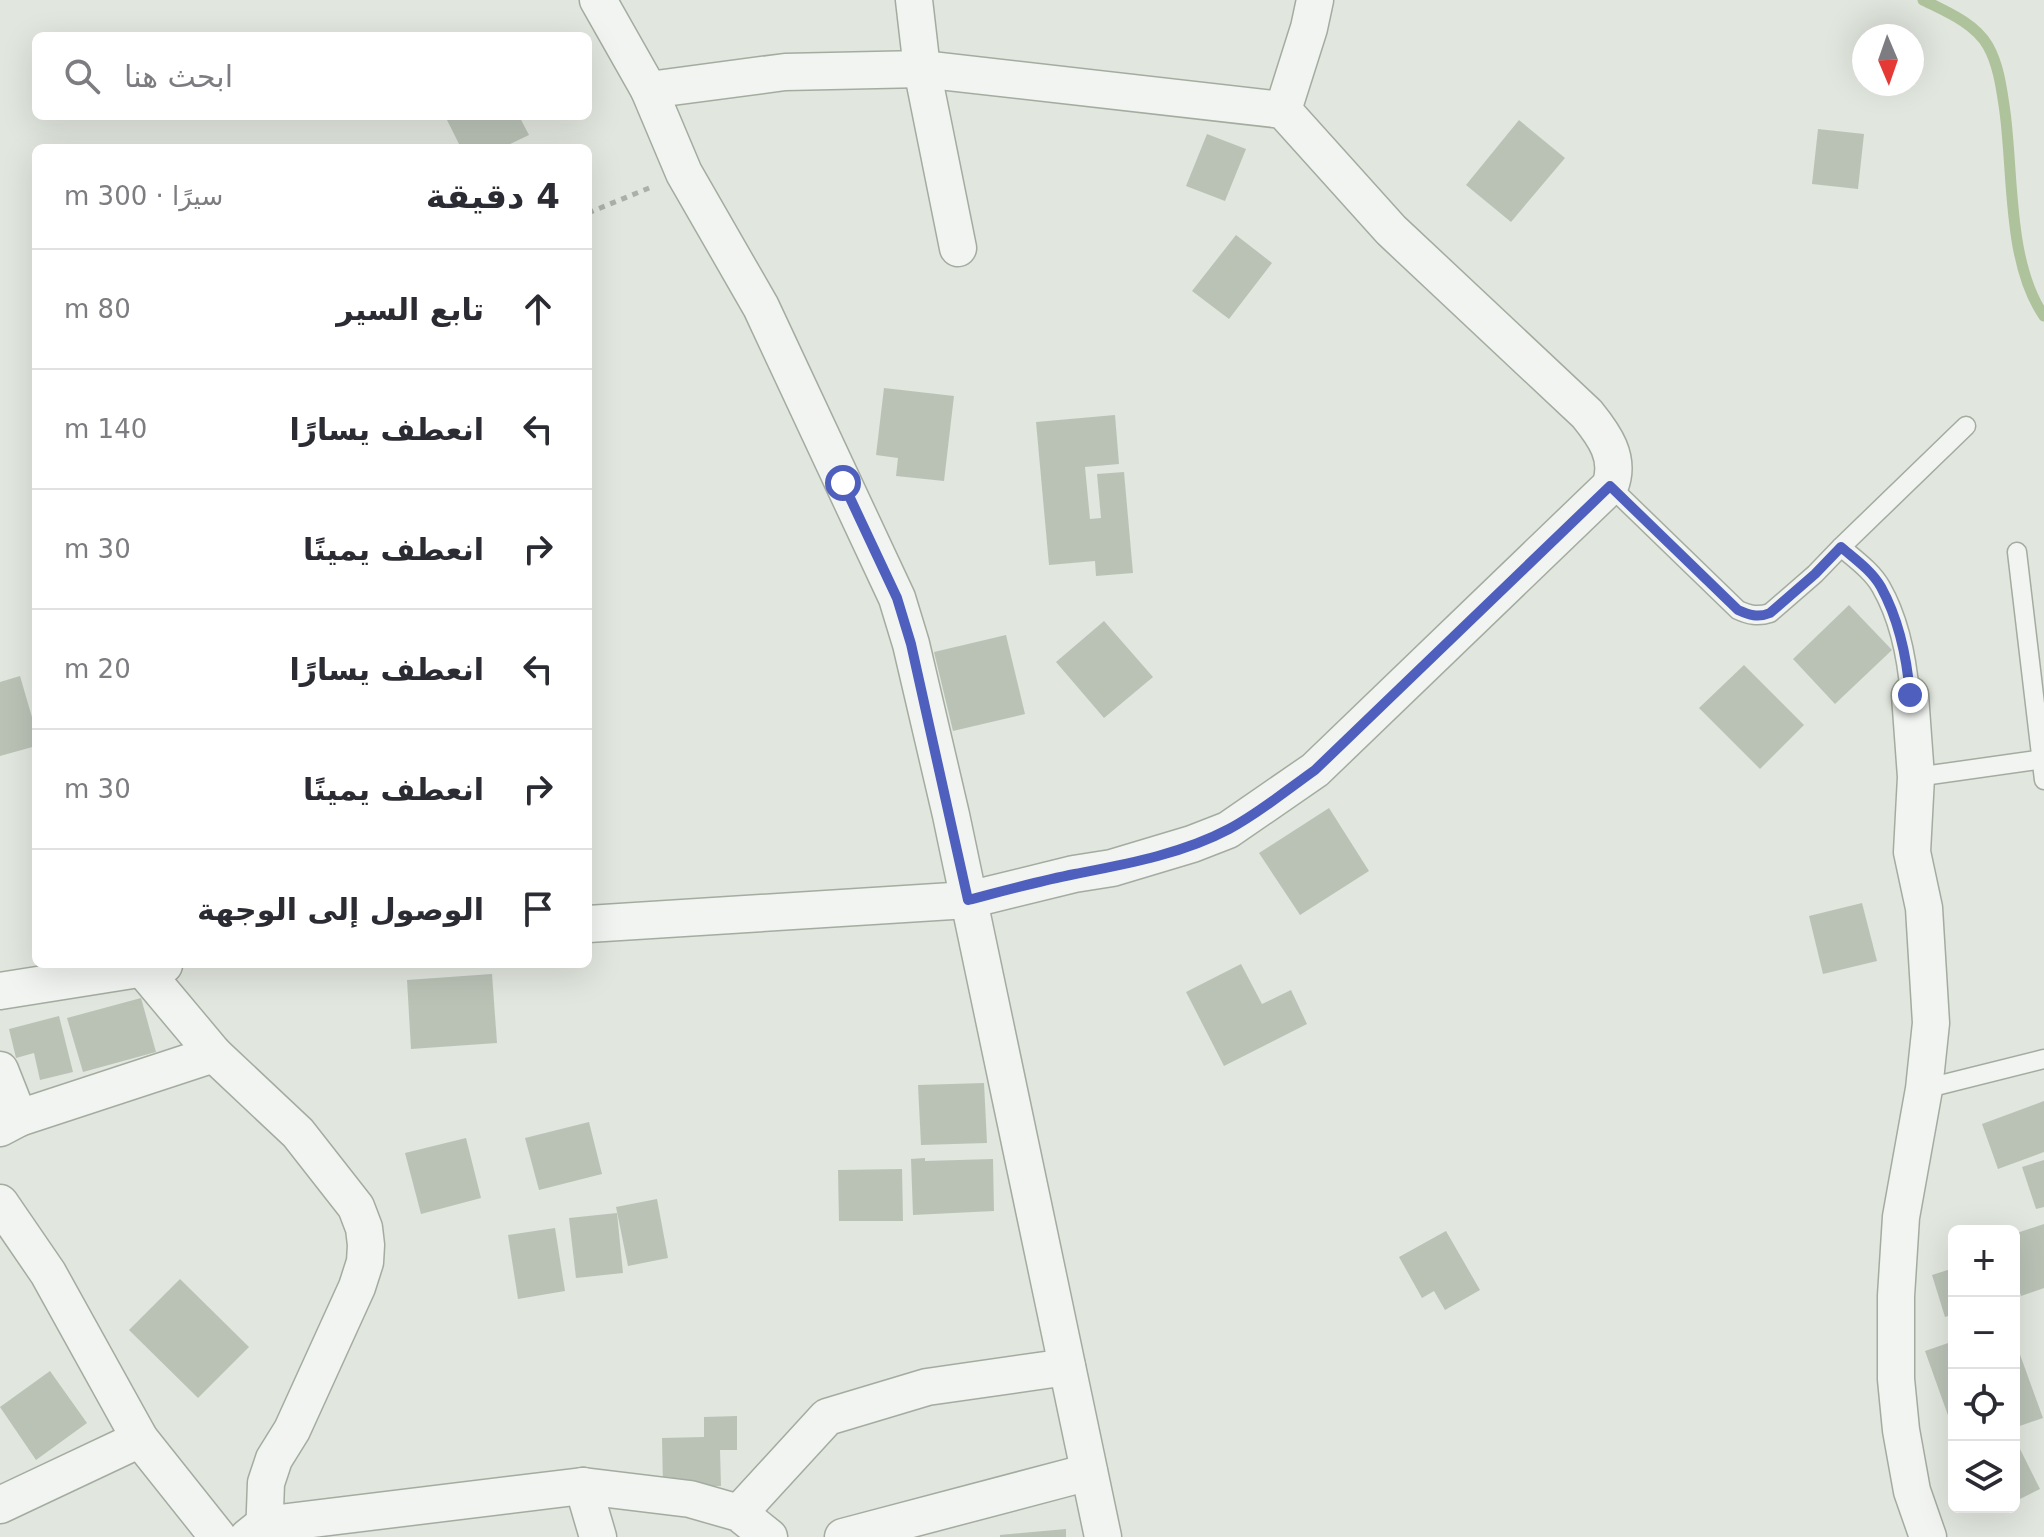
<!DOCTYPE html>
<html lang="ar">
<head>
<meta charset="utf-8">
<style>
  body { margin:0; font-family:"DejaVu Sans","Noto Naskh Arabic",sans-serif; background:#f2f2f3; color:#2b2b33; direction:rtl }
  .controls { position:absolute; right:24px; bottom:24px; display:grid; overflow:hidden; border-radius:12px; box-shadow:0 8px 32px #0002 }
  .controls button { width:72px; height:72px; display:grid; place-items:center; padding:0; border:0; border-bottom:2px solid #e1e1e2; background:#fff; color:#2b2b33; font:40px sans-serif }
  .compass { position:absolute; left:1852px; top:24px; width:72px; height:72px; border-radius:50%; background:#fff; box-shadow:0 8px 32px #0002; rotate:178deg }
  .stop { position:absolute; width:24px; height:24px; margin:-18px; border:6px solid #4f5fbe; border-radius:50%; background:#fff }
  .stop.end { background:#4f5fbe; border-color:#fff; box-shadow:0 2px 8px #0008 }
  .list { margin:0; padding:0; list-style:none }
  h2 { display:flex; justify-content:space-between; align-items:center; height:104px; margin:0; padding:0 32px; font-size:34px }
  h2 small { font-size:26px; font-weight:400; color:#7c7c81 }
  .list li { display:grid; grid-template-columns:52px 1fr auto; gap:24px; align-items:center; box-sizing:border-box; height:120px; padding:0 32px; border-top:2px solid #e1e1e2 }
  .list b { display:block; font-size:30px; white-space:nowrap }
  .list em { font-size:26px; font-style:normal; color:#7c7c81 }
  .icon { flex:none; width:44px; height:44px; fill:none; stroke:currentColor; stroke-width:2; stroke-linecap:round; stroke-linejoin:round }
  .map { position:relative; flex:none; width:2044px; height:1537px; overflow:hidden; direction:ltr }
  .search { position:absolute; background:#fff; box-shadow:0 8px 32px #0002; left:32px; top:32px; width:560px; height:88px; display:flex; align-items:center; gap:20px; box-sizing:border-box; padding:0 28px; border-radius:12px; color:#7c7c81; font-size:30px }
  .panel { position:absolute; background:#fff; box-shadow:0 8px 32px #0002; left:32px; top:144px; width:560px; height:824px; border-radius:12px; direction:rtl }
  .map>svg:first-child { display:block }
</style>
</head>
<body>
<div class="map">
<svg width="2044" height="1537" viewBox="0 0 2044 1537">
  <rect width="100%" height="100%" fill="#e1e6de"/>
  <g fill="none" stroke-linecap="round" stroke-linejoin="round">
    <path stroke="#aec29c" stroke-width="11" d="M1923 0C1945 11 1975 23 1988 46 1998 64 2001 85 2004 105 2014 169 2006 261 2044 316"/>
  </g>
  <g fill="#bac2b6">
    <path d="M445 116H519L529 135 502 148H461Z"/>
    <path d="M1519 120 1565 158 1511 222 1466 185Z"/>
    <path d="M1818 129 1864 134 1858 189 1812 184Z"/>
    <path d="M1207 134 1246 149 1225 201 1186 186Z"/>
    <path d="M1236 235 1272 263 1229 319 1192 291Z"/>
    <path d="M884 388 954 396 944 481 896 476 898 458 876 455Z"/>
    <path d="M1115 415 1119 464 1085 467 1090 519 1101 518 1097 474 1124 472 1133 573 1096 576 1095 561 1049 565 1036 422Z"/>
    <path d="M1849 605 1892 650 1835 704 1793 659Z"/>
    <path d="M1104 621 1153 677 1104 718 1056 662Z"/>
    <path d="M1006 635 1025 714 953 731 934 652Z"/>
    <path d="M1744 665 1804 725 1760 769 1699 708Z"/>
    <path d="M20 676 36 731V746L0 756V682Z"/>
    <path d="M1329 808 1369 871 1300 915 1259 853Z"/>
    <path d="M1862 903 1877 961 1823 974 1809 916Z"/>
    <path d="M1241 964 1262 1004 1291 990 1307 1024 1224 1066 1186 992Z"/>
    <path d="M492 974 497 1043 411 1049 407 980Z"/>
    <path d="M141 998 156 1052 83 1072 67 1018Z"/>
    <path d="M59 1016 73 1072 40 1080 34 1053 16 1058 9 1029Z"/>
    <path d="M984 1083 987 1143 921 1145 918 1085Z"/>
    <path d="M2044 1101V1152L1998 1169 1982 1124Z"/>
    <path d="M589 1122 602 1174 539 1190 525 1138Z"/>
    <path d="M466 1138 481 1198 421 1214 405 1153Z"/>
    <path d="M925 1158V1161L993 1159 994 1211 913 1215 911 1159Z"/>
    <path d="M2044 1160V1207L2036 1209 2022 1167Z"/>
    <path d="M902 1169 903 1221H839L838 1170Z"/>
    <path d="M657 1199 668 1258 628 1266 616 1207Z"/>
    <path d="M617 1213 623 1273 576 1278 569 1218Z"/>
    <path d="M2044 1224V1288L2021 1296 2014 1276V1234Z"/>
    <path d="M555 1228 565 1291 518 1299 508 1235Z"/>
    <path d="M1446 1231 1480 1290 1445 1310 1434 1291 1422 1298 1399 1257Z"/>
    <path d="M1954 1268V1314L1945 1317 1932 1275Z"/>
    <path d="M180 1279 249 1347 198 1398 129 1330Z"/>
    <path d="M2014 1338 2043 1418 2014 1428Z"/>
    <path d="M1954 1341V1419L1950 1421 1925 1351Z"/>
    <path d="M50 1371 87 1423 36 1460 0 1407Z"/>
    <path d="M737 1416V1450H720L721 1486 663 1487 662 1438 704 1437V1417Z"/>
    <path d="M2014 1437 2040 1489 2014 1502Z"/>
    <path d="M1066 1529V1537H1000V1535Z"/>
  </g>
  <g fill="none" stroke-linecap="round" stroke-linejoin="round">
    <defs>
      <g id="service">
        <path d="M1610 486 1738 610C1749 615 1758 617 1770 613L1815 574 1841 547C1855 559 1872 571 1881 587 1900 620 1907 658 1910 695"/>
        <path d="M1841 547 1966 426"/>
        <path d="M2017 552 2044 780"/>
        <path d="M1916 777 2044 759"/>
        <path d="M1924 1089 2044 1059"/>
      </g>
      <g id="minor">
        <path d="M598 0 649 90 684 173 761 307 897 598 911 644 951 815 1103 1537"/>
        <path d="M914 0 922 69 958 248"/>
        <path d="M1283 110 1309 28 1315 0"/>
        <path d="M1910 695 1916 777 1912 852 1924 908 1931 1023 1924 1089 1901 1217 1896 1296V1379L1901 1430 1912 1491 1928 1537"/>
        <path d="M588 924 968 900 1074 874 1112 868 1192 844 1228 830 1315 770 1610 486C1621 458 1604 435 1587 414L1391 230 1283 110 922 69 785 72 649 90"/>
        <path d="M142 968 214 1054 298 1133 356 1207 364 1228 366 1245 365 1262 357 1287 292 1430 274 1459 266 1483 264 1537"/>
        <path d="M0 991 164 965"/>
        <path d="M0 1070 19 1118"/>
        <path d="M0 1128 19 1118 214 1054"/>
        <path d="M0 1203 48 1273 140 1439 218 1537"/>
        <path d="M583 1486 598 1537"/>
        <path d="M0 1505 140 1439"/>
        <path d="M739 1513 827 1417 927 1387 1067 1367"/>
        <path d="M248 1537 263 1525 583 1486 690 1499 739 1513 769 1537"/>
        <path d="M843 1537 1089 1472"/>
      </g>
    </defs>
    <use href="#service" stroke="#a4aca0" stroke-width="21"/>
    <use href="#minor" stroke="#a4aca0" stroke-width="39"/>
    <path stroke="#abb1a8" stroke-width="5" stroke-dasharray="6 6" stroke-linecap="butt" d="M588 213 654 186"/>
    <use href="#service" stroke="#f1f4f0" stroke-width="18"/>
    <use href="#minor" stroke="#f1f4f0" stroke-width="36"/>
  </g>
  <g fill="none" stroke-linecap="round" stroke-linejoin="round">
    <path stroke="#4f5fbe" stroke-width="10" d="M843 483 897 598 911 644 968 900C1003 891 1039 881 1075 874 1126 864 1182 854 1229 829 1259 813 1287 790 1315 770L1610 486 1738 610C1749 615 1758 618 1770 613L1815 574 1841 547C1855 559 1872 571 1881 587 1899 620 1907 658 1910 695"/>
  </g>
</svg>
<div class="controls">
<button>+</button>
<button>−</button>
<button><svg class="icon" aria-label="locate" viewBox="0 0 24 24"><circle cx="12" cy="12" r="6"/><path d="M12 2v4M12 18v4M2 12h4M18 12h4"/></svg></button>
<button><svg class="icon" aria-label="layers" viewBox="0 0 24 24"><path d="M12 4l9 5-9 5-9-5zM3 14l9 5 9-5"/></svg></button>
</div>
<svg class="compass" viewBox="-18 -18 36 36"><path d="M0-13l5 13h-10z" fill="#e53935"/><path d="M0 13l5-13h-10z" fill="#7c7c81"/></svg>
<div class="stop" style="left:843px;top:483px"></div>
<div class="stop end" style="left:1910px;top:695px"></div>
<div class="search"><svg class="icon" aria-label="search" viewBox="0 0 24 24"><circle cx="10" cy="10" r="6"/><path d="M15 15l6 6"/></svg>ابحث هنا</div>
<section class="panel">
<h2>4 دقيقة<small>سيرًا · 300 m</small></h2>
<ul class="list">
<li><svg class="icon" aria-label="ahead" viewBox="0 0 24 24"><path d="M12 20V5M6 11l6-6 6 6"/></svg><div><b>تابع السير</b></div><em>80 m</em></li>
<li><svg class="icon" aria-label="left" viewBox="0 0 24 24"><path d="M17 20v-9H6M10 6l-5 5 5 5"/></svg><div><b>انعطف يسارًا</b></div><em>140 m</em></li>
<li><svg class="icon" aria-label="right" viewBox="0 0 24 24"><path d="M7 20v-9h11M14 6l5 5-5 5"/></svg><div><b>انعطف يمينًا</b></div><em>30 m</em></li>
<li><svg class="icon" aria-label="left" viewBox="0 0 24 24"><path d="M17 20v-9H6M10 6l-5 5 5 5"/></svg><div><b>انعطف يسارًا</b></div><em>20 m</em></li>
<li><svg class="icon" aria-label="right" viewBox="0 0 24 24"><path d="M7 20v-9h11M14 6l5 5-5 5"/></svg><div><b>انعطف يمينًا</b></div><em>30 m</em></li>
<li><svg class="icon" aria-label="arrive" viewBox="0 0 24 24"><path d="M6 21V4h12l-3 4 3 4H6"/></svg><div><b>الوصول إلى الوجهة</b></div></li>
</ul>
</section>
</div>
</body>
</html>
